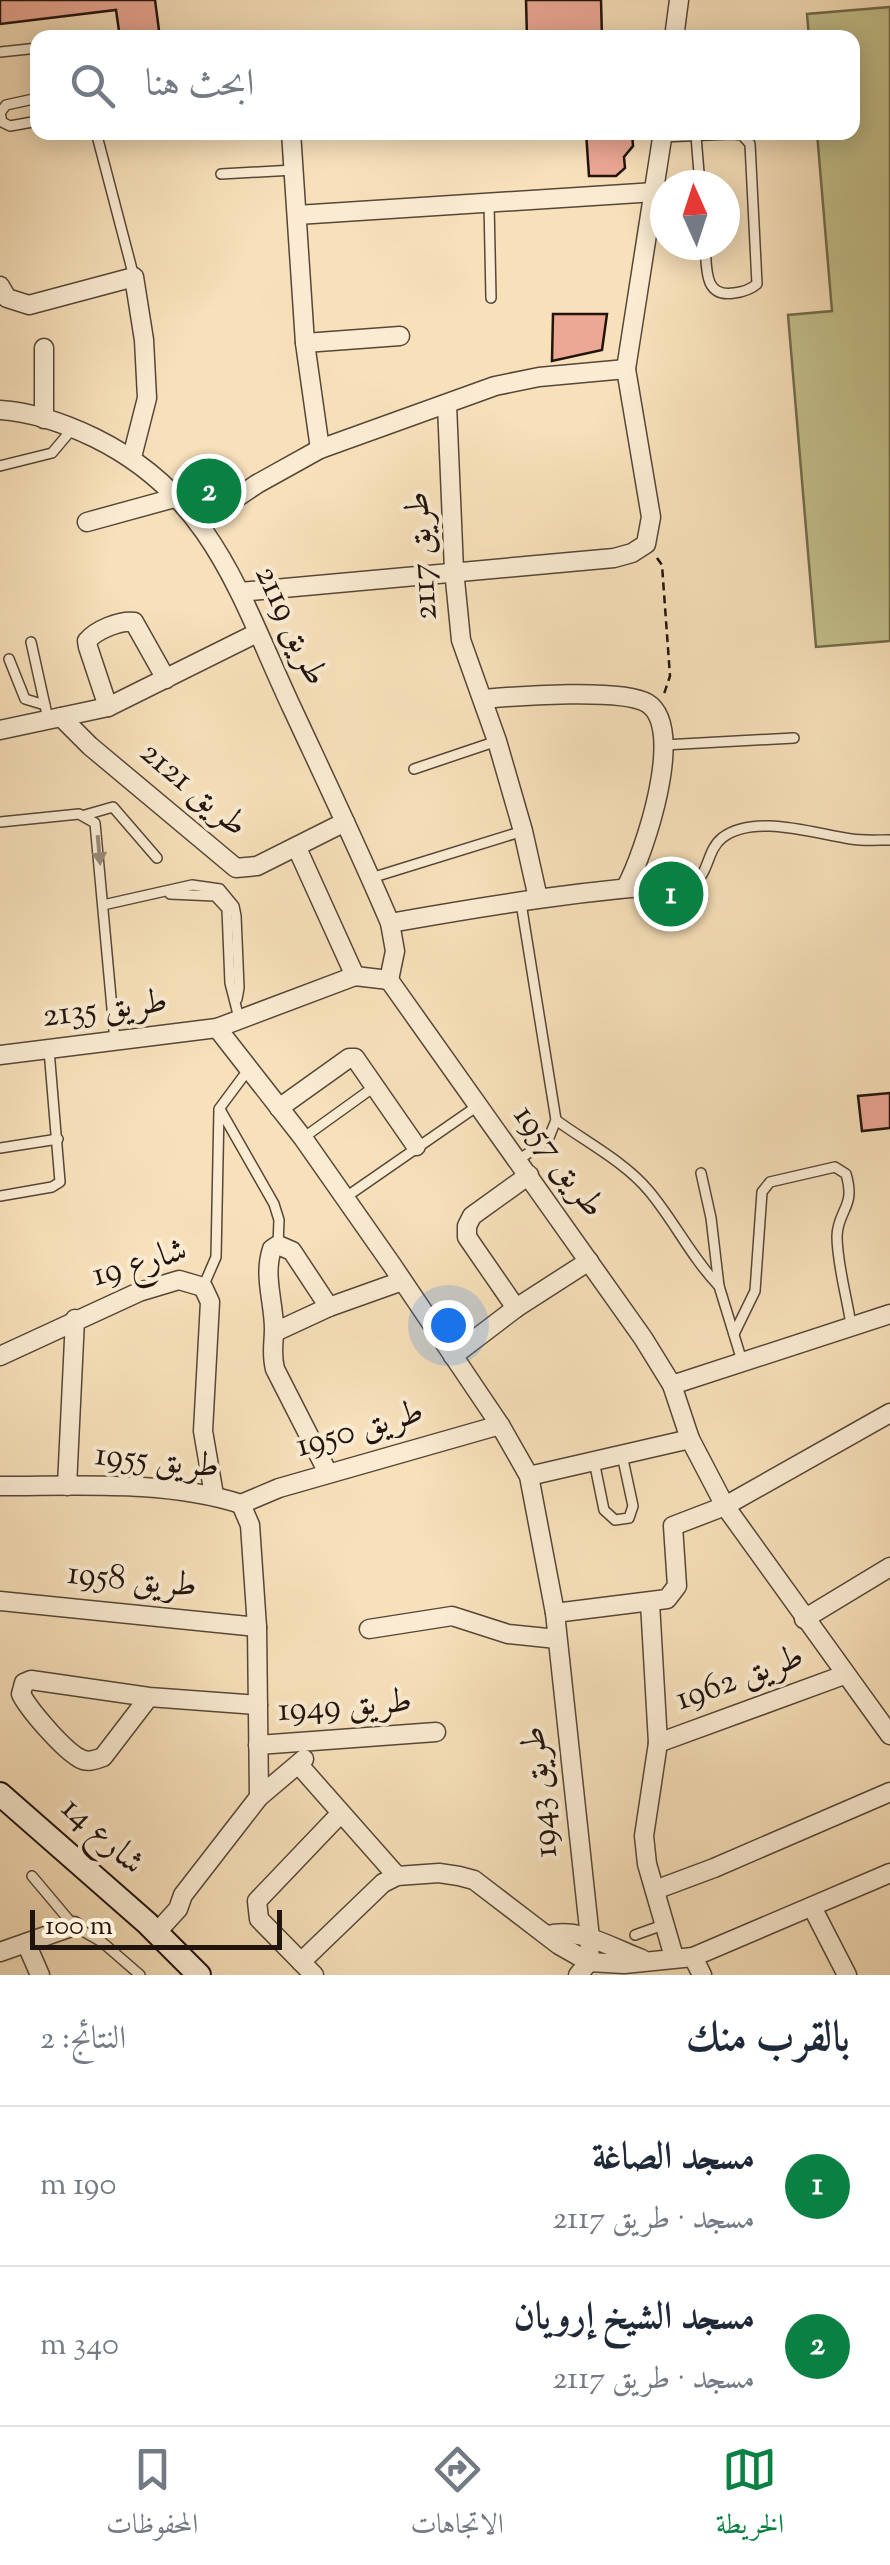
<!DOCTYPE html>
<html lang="ar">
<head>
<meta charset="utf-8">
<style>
  body { margin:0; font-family:"Sorts Mill Goudy",Amiri,serif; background:#f2f2f3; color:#1f2937; direction:rtl }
  .compass { position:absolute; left:650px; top:170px; width:90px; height:90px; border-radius:50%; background:#fff; box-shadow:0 5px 25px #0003; rotate:357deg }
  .scale { position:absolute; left:30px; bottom:25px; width:252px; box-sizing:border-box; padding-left:10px; border:5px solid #21140d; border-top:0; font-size:28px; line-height:35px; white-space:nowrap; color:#21140d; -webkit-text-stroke:8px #faebd2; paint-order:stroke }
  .you { position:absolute; left:448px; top:1325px; width:35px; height:35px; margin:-25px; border:8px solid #fff; border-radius:50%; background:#1a73e8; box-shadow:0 0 0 15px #1a73e833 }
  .badge { display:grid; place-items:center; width:65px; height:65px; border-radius:50%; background:#0b8043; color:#fff; font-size:32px; font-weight:700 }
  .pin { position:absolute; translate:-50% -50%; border:5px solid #fff; box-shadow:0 2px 10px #0006 }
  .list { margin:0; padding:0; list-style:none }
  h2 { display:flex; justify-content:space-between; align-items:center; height:130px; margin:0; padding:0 40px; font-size:42px }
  h2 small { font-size:32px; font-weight:400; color:#747a83 }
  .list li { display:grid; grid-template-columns:65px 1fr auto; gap:30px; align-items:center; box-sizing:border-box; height:160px; padding:0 40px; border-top:2px solid #e0e1e3 }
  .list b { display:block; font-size:38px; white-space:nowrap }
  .list p { margin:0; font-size:32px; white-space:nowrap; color:#747a83 }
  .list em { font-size:32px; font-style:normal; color:#747a83 }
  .icon { flex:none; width:55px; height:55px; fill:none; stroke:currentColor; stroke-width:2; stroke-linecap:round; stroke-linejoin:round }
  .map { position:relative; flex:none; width:890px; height:1975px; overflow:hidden; direction:ltr }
  .search { position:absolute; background:#fff; box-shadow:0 5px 25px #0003; left:30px; right:30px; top:30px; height:110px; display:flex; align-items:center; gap:25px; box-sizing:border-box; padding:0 35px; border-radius:20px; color:#747a83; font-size:38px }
  .sheet { height:450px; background:#fff }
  nav { display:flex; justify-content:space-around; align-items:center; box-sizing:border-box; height:140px; border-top:2px solid #e0e1e3; background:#fff; font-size:28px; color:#747a83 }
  nav a { display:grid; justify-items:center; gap:5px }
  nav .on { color:#0b8043 }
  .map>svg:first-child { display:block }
</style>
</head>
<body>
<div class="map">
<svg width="890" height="1975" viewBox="0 0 890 1975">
  <rect width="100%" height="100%" fill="#f7e0ba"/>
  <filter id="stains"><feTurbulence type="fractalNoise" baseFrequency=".002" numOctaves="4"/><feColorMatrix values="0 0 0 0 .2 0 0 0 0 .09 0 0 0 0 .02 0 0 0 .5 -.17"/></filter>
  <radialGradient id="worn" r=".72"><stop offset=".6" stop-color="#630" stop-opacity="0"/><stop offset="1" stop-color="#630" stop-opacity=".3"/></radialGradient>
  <path fill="#c3c08b" stroke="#726a4c" stroke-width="2.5" d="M890 7V641L816 647 788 315 832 311 817 133 852 132V38L809 37 807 14Z"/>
  <g fill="#eca895" stroke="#21140d" stroke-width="2.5">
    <path d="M0 0H155L160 38H120L116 10 0 24Z"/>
    <path d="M526 0H601L602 38H527Z"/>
    <path d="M586 132H632L633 146 624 157 625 168 616 176H589Z"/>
    <path d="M553 314H607L602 350 552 361Z"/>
    <path d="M890 1093V1128L862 1131 858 1096Z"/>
  </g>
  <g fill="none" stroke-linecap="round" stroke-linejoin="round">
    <defs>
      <g id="lane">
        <path d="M0 52 38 48"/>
        <path d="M38 98 6 105 0 113 2 122 10 126 38 121"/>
        <path d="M96 132 134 277"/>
        <path d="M696 136 700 185"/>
        <path d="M662 137 732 134 742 135 750 144 757 284C750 290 743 292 734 293 703 298 707 267 705 245"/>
        <path d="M221 174 294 170"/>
        <path d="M489 203 491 298"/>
        <path d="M0 466 52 453 73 428"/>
        <path d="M31 642 48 719"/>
        <path d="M9 659 25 699 45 705"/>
        <path d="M664 745 794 738"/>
        <path d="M414 769 497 741"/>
        <path d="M85 815 113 807 157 858"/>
        <path d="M0 822 79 814 95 823 115 1041"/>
        <path d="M371 878 523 831"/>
        <path d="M694 883C709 873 707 850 722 838 754 813 815 834 851 839 863 841 877 840 890 840"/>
        <path d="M170 894 215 896 227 909 230 983 239 1018"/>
        <path d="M103 905 192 885 220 889 234 906 236 916 239 988 237 999"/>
        <path d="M221 1111 274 1204 279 1220 278 1245"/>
        <path d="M556 1120C586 1142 625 1162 649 1191 675 1222 691 1257 719 1286"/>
        <path d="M303 1138 374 1087"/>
        <path d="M0 1148 58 1139"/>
        <path d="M518 1160 548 1140 556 1120 521 903"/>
        <path d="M701 1173 711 1218 719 1286 742 1361"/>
        <path d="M0 1196 52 1187 60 1182 49 1050"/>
        <path d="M346 1197 476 1107"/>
        <path d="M203 1287 216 1257 219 1109 248 1070"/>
        <path d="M734 1334 755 1291 762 1192 770 1182 835 1167 846 1174C856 1208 838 1209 837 1236 837 1264 847 1297 851 1325"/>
        <path d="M594 1461 604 1510 615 1520 629 1518 633 1506 622 1455"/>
        <path d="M32 1876 74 1926 102 1942 140 1975"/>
        <path d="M635 1935 663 1925"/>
      </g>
      <g id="street">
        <path d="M674 38 679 0"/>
        <path d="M291 132 305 343 320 449"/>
        <path d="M297 215 655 192"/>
        <path d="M0 286 7 298 29 305 134 277 144 340 147 398 132 457"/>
        <path d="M305 343 400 336"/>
        <path d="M447 405 454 570 461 640 497 741 523 831 538 898"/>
        <path d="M0 410C32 412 66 424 95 438 213 496 240 597 292 708 325 779 359 850 390 923L395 951 389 980"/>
        <path d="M44 419V348"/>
        <path d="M87 522 178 497"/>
        <path d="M199 523 257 484 320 449 495 386 539 377 626 369"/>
        <path d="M240 592 614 558 632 553 646 544 651 517 626 369 663 132"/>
        <path d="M484 699C516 696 622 688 647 703 687 727 644 854 626 887"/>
        <path d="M108 707 88 647 87 641C96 630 120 620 134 622L166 679"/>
        <path d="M61 717 90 746 236 868 257 866 345 822"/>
        <path d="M0 730 108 707 257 633"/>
        <path d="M297 848 355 976"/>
        <path d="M390 923C491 905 591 889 694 883"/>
        <path d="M389 980 643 1338 672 1385 690 1439 725 1506 890 1735"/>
        <path d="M217 1028 303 1138 392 1265 500 1425 529 1476 555 1613 590 1938 589 1962 578 1975"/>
        <path d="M0 1055 217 1028 355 976 389 980"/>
        <path d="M279 1108 349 1058H355L416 1146"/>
        <path d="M516 1308 467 1237V1226L472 1216 529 1175"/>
        <path d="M275 1332 329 1307 402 1281"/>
        <path d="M0 1356 139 1292 179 1280 203 1287 210 1302 203 1431 214 1495"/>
        <path d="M453 1356 516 1308 589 1261"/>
        <path d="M672 1385 890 1314"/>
        <path d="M328 1473 275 1369C271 1353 274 1344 274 1329 274 1302 263 1276 272 1249L278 1245 292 1251 329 1307"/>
        <path d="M529 1476 690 1439"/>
        <path d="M0 1486C79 1486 166 1480 241 1504"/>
        <path d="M67 1486 75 1319"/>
        <path d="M241 1504 279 1488 500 1425"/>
        <path d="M0 1601 257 1627"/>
        <path d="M650 1603 658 1743 644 1836 647 1864 674 1957"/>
        <path d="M555 1613 667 1599 677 1586 673 1526 725 1506 890 1413"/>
        <path d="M804 1619 890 1567"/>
        <path d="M369 1629 452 1616 508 1634 557 1639"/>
        <path d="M149 1697 103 1757C95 1760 87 1763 79 1758 63 1749 29 1710 21 1694L24 1683 31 1680 149 1697 258 1705"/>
        <path d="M658 1743 844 1675"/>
        <path d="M258 1745 436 1732"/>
        <path d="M299 1765 397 1876"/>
        <path d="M259 1797 304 1759"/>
        <path d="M655 1890 714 1868 890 1792"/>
        <path d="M812 1907 847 1975"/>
        <path d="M157 1932 178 1909 183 1895 259 1797 257 1627 250 1525 241 1504"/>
        <path d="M548 1935C580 1927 612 1948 642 1959"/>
        <path d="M26 1943 40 1975"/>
        <path d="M0 1952 74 1926"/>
        <path d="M693 1957 702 1975"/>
        <path d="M301 1962 383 1883 397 1876 439 1873 459 1876 474 1880 559 1945 589 1962 624 1964 693 1957 890 1873"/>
        <path d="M314 1975 259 1919 257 1901 340 1814"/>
      </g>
      <path id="secondary" d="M0 1794 147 1923 199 1975"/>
    </defs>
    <use href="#lane" stroke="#564738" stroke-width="12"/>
    <use href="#street" stroke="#564738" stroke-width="21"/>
    <use href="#secondary" stroke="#21140d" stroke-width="26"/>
    <path stroke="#21140d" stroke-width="2.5" stroke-dasharray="8 5" stroke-linecap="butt" d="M657 558 662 565 670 676 663 697"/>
    <use href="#lane" stroke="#faebd2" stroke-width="9"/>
    <use href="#street" stroke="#faebd2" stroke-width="18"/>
    <use href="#secondary" stroke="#faebd2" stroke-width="22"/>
  </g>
  <defs><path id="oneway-solid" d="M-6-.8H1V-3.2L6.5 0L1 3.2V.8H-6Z" transform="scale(2.5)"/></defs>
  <use fill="#988a79" href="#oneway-solid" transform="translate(99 850) rotate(85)"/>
  <g text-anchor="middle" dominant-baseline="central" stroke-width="8" stroke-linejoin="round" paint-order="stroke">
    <g font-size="35" fill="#21140d" stroke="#faebd2">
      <text transform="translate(423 556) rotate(-94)">طريق 2117</text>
      <text transform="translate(290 626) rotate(65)">طريق 2119</text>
      <text transform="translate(193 790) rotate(40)">طريق 2121</text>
      <text transform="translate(105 1010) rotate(-7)">طريق 2135</text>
      <text transform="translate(558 1162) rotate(54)">طريق 1957</text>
      <text transform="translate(140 1264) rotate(-16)">شارع 19</text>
      <text transform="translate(360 1430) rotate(-16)">طريق 1950</text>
      <text transform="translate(157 1462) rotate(6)">طريق 1955</text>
      <text transform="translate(132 1581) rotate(6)">طريق 1958</text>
      <text transform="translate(740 1679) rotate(-20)">طريق 1962</text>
      <text transform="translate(345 1707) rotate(-4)">طريق 1949</text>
      <text transform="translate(541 1792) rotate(-96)">طريق 1943</text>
      <text transform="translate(102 1837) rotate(42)">شارع 14</text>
    </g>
  </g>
  <rect width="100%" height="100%" filter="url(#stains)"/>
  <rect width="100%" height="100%" fill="url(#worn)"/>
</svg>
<svg class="compass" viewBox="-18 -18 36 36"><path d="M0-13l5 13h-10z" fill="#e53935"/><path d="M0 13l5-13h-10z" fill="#747a83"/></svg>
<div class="scale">100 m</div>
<div class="you"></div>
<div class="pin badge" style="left:671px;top:894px">1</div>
<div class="pin badge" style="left:209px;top:491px">2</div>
<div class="search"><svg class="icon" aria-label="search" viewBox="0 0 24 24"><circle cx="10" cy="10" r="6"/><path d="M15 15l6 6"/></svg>ابحث هنا</div>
</div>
<section class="sheet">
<h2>بالقرب منك<small>النتائج: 2</small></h2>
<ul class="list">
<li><span class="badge">1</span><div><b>مسجد الصاغة</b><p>مسجد · طريق 2117</p></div><em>190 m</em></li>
<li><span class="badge">2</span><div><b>مسجد الشيخ إرويان</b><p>مسجد · طريق 2117</p></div><em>340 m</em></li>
</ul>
</section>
<nav>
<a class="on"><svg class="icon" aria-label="map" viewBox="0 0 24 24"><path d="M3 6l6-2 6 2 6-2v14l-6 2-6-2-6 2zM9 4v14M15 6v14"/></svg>الخريطة</a>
<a><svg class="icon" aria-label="directions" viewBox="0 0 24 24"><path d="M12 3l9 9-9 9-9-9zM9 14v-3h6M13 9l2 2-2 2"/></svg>الاتجاهات</a>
<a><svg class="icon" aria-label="saved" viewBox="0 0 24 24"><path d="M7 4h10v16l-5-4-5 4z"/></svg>المحفوظات</a>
</nav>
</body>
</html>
